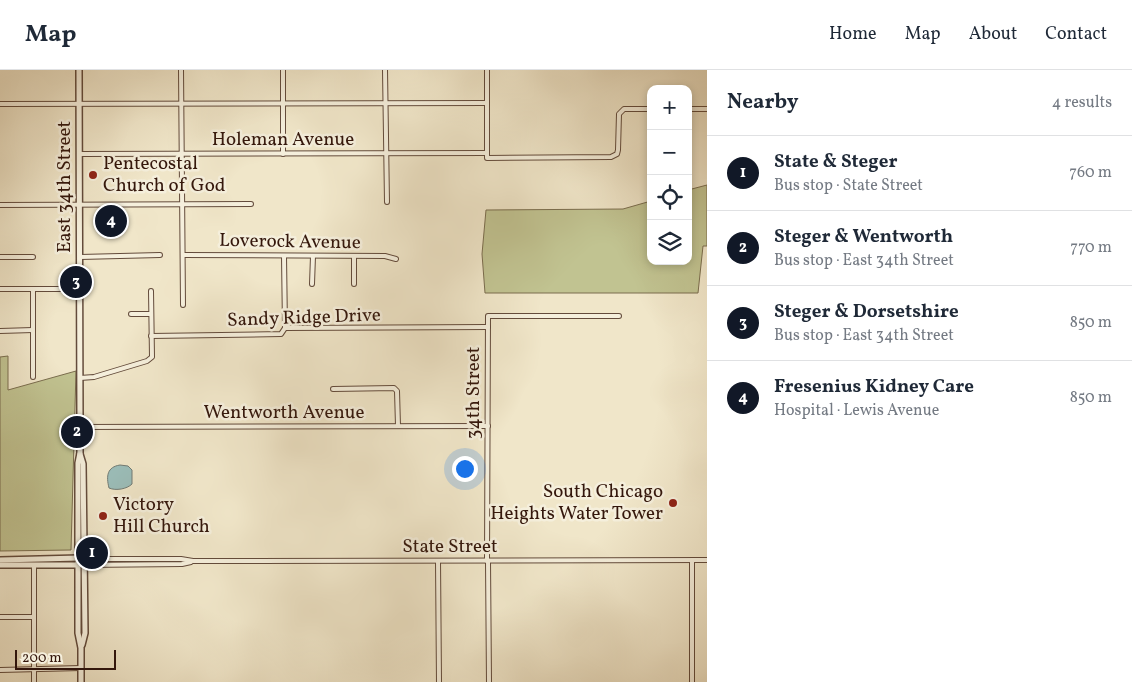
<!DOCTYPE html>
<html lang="en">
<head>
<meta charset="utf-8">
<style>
  body { margin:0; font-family:Vollkorn,serif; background:#f6f6f7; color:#1f2937 }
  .controls { position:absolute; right:15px; top:15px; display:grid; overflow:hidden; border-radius:10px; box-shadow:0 2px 8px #0003 }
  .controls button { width:45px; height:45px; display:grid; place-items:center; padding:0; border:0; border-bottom:1px solid #e0e1e3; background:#fff; color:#1f2937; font:25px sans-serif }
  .scale { position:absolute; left:15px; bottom:12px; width:101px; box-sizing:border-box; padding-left:5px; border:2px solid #34170c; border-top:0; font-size:14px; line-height:18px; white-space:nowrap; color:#34170c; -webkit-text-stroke:4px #f5efdc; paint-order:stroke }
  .you { position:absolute; left:464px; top:398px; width:18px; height:18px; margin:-12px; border:4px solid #fff; border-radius:50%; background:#1a73e8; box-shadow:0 0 0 8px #1a73e833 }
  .badge { display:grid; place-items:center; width:32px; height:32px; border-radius:50%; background:#111827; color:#fff; font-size:16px; font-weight:700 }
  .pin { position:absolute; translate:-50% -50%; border:2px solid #fff; box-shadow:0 1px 5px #0006 }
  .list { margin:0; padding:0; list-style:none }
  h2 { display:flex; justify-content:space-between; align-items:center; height:65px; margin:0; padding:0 20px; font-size:21px }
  h2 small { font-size:16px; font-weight:400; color:#747a83 }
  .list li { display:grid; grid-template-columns:32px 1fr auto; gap:15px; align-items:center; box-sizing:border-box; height:75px; padding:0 20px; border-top:1px solid #e0e1e3 }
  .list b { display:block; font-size:19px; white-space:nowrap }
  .list p { margin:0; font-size:16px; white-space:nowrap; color:#747a83 }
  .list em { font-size:16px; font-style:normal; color:#747a83 }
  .icon { flex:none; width:28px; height:28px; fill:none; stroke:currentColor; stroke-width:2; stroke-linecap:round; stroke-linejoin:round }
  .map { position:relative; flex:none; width:707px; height:612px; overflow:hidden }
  header { display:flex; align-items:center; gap:30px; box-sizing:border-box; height:70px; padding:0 25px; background:#fff; border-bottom:1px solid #e0e1e3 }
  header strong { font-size:24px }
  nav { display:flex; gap:28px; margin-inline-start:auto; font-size:18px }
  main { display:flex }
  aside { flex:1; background:#fff }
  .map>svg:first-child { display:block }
</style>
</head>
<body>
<header>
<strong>Map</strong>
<nav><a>Home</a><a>Map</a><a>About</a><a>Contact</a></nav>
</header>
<main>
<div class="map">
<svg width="707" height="612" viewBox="0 0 707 612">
  <rect width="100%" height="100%" fill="#f0e6c9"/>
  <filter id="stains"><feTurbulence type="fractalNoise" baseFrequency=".004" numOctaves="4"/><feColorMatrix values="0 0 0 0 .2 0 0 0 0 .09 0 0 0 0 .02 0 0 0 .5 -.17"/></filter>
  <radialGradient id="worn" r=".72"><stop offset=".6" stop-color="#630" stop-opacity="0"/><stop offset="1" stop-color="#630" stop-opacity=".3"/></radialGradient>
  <g fill="#c1c391" stroke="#7a6d4e">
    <path d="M707 115V176H703L698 223H485L482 184 486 140 623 139 651 131V191H688V120Z"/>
    <path d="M8 286V320L76 301 71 480 0 481V287Z"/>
  </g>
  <path fill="#9bbeba" stroke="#727b74" d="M120 395 128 396 132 400V414C127 419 116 421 109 418 106 406 107 397 120 395Z"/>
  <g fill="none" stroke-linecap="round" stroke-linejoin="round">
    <defs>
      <g id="minor">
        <path d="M181 0 183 235"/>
        <path d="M283 0V84"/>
        <path d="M385 0 387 132"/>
        <path d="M487 0V88L611 87 617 84 618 80 619 44 624 39H651"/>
        <path d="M0 34 487 33"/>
        <path d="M688 39H707"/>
        <path d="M80 84 487 83"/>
        <path d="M0 135 251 134"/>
        <path d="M183 185 385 186 396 189"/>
        <path d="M284 186 285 258"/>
        <path d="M0 187H33"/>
        <path d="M80 187 160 185"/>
        <path d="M354 187V214"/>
        <path d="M312 214 313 186"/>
        <path d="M0 219H80"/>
        <path d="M33 219V307"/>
        <path d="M131 244H151"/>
        <path d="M0 261 33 260"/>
        <path d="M151 266 281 264 285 258 488 257"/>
        <path d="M80 308 94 307 147 291 152 287 151 221"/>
        <path d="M333 319 394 318 397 321 398 356"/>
        <path d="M80 357 488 356"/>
        <path d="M84 489H181L193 491 707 490"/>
        <path d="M692 490V612"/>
        <path d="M438 491 439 612"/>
        <path d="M487 491 488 246H619"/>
        <path d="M488 491 489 612"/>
        <path d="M34 495V612"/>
        <path d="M84 495 182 494 191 492"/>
        <path d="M0 547H33"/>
        <path d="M0 600 81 598"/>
      </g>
      <g id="tertiary">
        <path d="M79 0 80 357V383L78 393V563L81 578V612"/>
        <path d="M80 384 83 394 85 563 82 575"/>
        <path d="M0 490 79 488"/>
        <path d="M0 495H79"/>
      </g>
    </defs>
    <use href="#minor" stroke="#634b3b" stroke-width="6"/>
    <use href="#tertiary" stroke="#634b3b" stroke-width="8"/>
    <use href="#minor" stroke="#f5efdc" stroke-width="4"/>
    <use href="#tertiary" stroke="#f5efdc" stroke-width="5"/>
  </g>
  <g fill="#8f2418" stroke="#f5efdc" stroke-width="2">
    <circle cx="93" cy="105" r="5"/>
    <circle cx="673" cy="433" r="5"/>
    <circle cx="103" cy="446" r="5"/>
  </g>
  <g text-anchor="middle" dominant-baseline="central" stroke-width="5" stroke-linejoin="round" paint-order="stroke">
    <g font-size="19" fill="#34170c" stroke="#f5efdc">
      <text x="283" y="70">Holeman Avenue</text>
      <text transform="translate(65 117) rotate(-90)">East 34th Street</text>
      <text transform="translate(290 172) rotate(1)">Loverock Avenue</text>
      <text transform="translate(304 248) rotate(-2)">Sandy Ridge Drive</text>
      <text transform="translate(474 323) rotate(-90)">34th Street</text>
      <text x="284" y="343">Wentworth Avenue</text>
      <text x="450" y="477">State Street</text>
    </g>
    <g font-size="19" fill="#34170c" stroke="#f5efdc" text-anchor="start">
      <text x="103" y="94">Pentecostal<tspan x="103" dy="22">Church of God</tspan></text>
      <text x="663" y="422" text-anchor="end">South Chicago<tspan x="663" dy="22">Heights Water Tower</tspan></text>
      <text x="113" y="435">Victory<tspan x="113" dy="22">Hill Church</tspan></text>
    </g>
  </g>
  <rect width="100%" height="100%" filter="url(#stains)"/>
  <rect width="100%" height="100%" fill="url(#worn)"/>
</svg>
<div class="controls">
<button>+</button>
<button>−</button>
<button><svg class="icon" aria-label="locate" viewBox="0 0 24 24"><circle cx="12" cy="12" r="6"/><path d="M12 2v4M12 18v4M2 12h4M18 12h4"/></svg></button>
<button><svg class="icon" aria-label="layers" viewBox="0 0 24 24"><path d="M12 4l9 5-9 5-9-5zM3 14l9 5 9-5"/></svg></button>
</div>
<div class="scale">200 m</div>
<div class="you"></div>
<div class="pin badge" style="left:92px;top:483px">1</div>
<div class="pin badge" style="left:77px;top:362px">2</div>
<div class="pin badge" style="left:76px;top:212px">3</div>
<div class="pin badge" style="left:111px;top:151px">4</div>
</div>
<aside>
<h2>Nearby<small>4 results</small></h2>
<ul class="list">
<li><span class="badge">1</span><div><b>State &amp; Steger</b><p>Bus stop · State Street</p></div><em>760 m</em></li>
<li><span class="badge">2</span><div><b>Steger &amp; Wentworth</b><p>Bus stop · East 34th Street</p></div><em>770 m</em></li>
<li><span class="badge">3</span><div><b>Steger &amp; Dorsetshire</b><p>Bus stop · East 34th Street</p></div><em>850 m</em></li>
<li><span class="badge">4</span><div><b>Fresenius Kidney Care</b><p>Hospital · Lewis Avenue</p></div><em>850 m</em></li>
</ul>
</aside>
</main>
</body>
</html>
